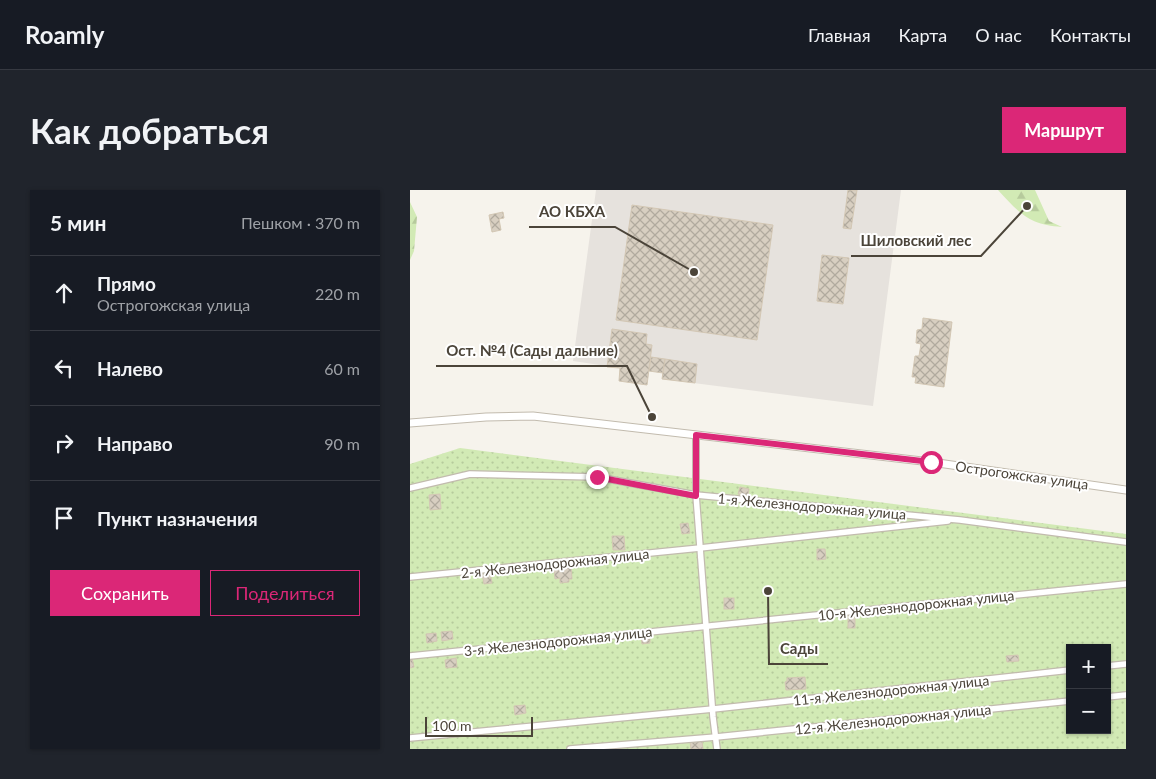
<!DOCTYPE html>
<html lang="ru">
<head>
<meta charset="utf-8">
<style>
  body { margin:0; font-family:Lato,sans-serif; background:#20242c; color:#f1f3f6 }
  .controls { position:absolute; right:15px; bottom:15px; display:grid; overflow:hidden; border-radius:0px; box-shadow:0 1px 4px #0004 }
  .controls button { width:45px; height:45px; display:grid; place-items:center; padding:0; border:0; border-bottom:1px solid #363941; background:#171b24; color:#f1f3f6; font:25px sans-serif }
  .scale { position:absolute; left:15px; bottom:12px; width:108px; box-sizing:border-box; padding-left:5px; border:2px solid #4b4439; border-top:0; font-size:14px; line-height:18px; white-space:nowrap; color:#4b4439; -webkit-text-stroke:4px #fff; paint-order:stroke }
  .stop { position:absolute; width:15px; height:15px; margin:-11px; border:4px solid #db2777; border-radius:50%; background:#fff }
  .stop.end { background:#db2777; border-color:#fff; box-shadow:0 1px 5px #0008 }
  .list { margin:0; padding:0; list-style:none }
  h2 { display:flex; justify-content:space-between; align-items:center; height:65px; margin:0; padding:0 20px; font-size:21px }
  h2 small { font-size:16px; font-weight:400; color:#9ea1a6 }
  .list li { display:grid; grid-template-columns:32px 1fr auto; gap:15px; align-items:center; box-sizing:border-box; height:75px; padding:0 20px; border-top:1px solid #363941 }
  .list b { display:block; font-size:19px; white-space:nowrap }
  .list p { margin:0; font-size:16px; white-space:nowrap; color:#9ea1a6 }
  .list em { font-size:16px; font-style:normal; color:#9ea1a6 }
  .actions { display:flex; gap:10px; padding:15px 20px }
  .actions a { flex:1; padding:11px 0; border:1px solid #db2777; border-radius:0px; text-align:center; font-size:18px; color:#db2777 }
  .actions .main { background:#db2777; color:#fff }
  .icon { flex:none; width:28px; height:28px; fill:none; stroke:currentColor; stroke-width:2; stroke-linecap:round; stroke-linejoin:round }
  .map { position:relative; flex:none; width:716px; height:559px; overflow:hidden; border-radius:0px }
  header { display:flex; align-items:center; gap:30px; box-sizing:border-box; height:70px; padding:0 25px; background:#171b24; border-bottom:1px solid #363941 }
  header strong { font-size:24px }
  nav { display:flex; gap:28px; margin-inline-start:auto; font-size:18px }
  .intro { display:flex; align-items:center; justify-content:space-between; box-sizing:border-box; height:120px; padding:0 30px }
  h1 { margin:0; font-size:35px }
  .button { padding:12px 22px; border-radius:0px; background:#db2777; color:#fff; font-size:18px; font-weight:700 }
  main { display:flex; gap:30px; padding:0 30px }
  aside { flex:1; background:#171b24; border-radius:0px; box-shadow:0 1px 4px #0004 }
  .map>svg:first-child { display:block }
</style>
</head>
<body>
<header>
<strong>Roamly</strong>
<nav><a>Главная</a><a>Карта</a><a>О нас</a><a>Контакты</a></nav>
</header>
<div class="intro"><h1>Как добраться</h1><a class="button">Маршрут</a></div>
<main>
<aside>
<h2>5 мин<small>Пешком · 370 m</small></h2>
<ul class="list">
<li><svg class="icon" aria-label="ahead" viewBox="0 0 24 24"><path d="M12 20V5M6 11l6-6 6 6"/></svg><div><b>Прямо</b><p>Острогожская улица</p></div><em>220 m</em></li>
<li><svg class="icon" aria-label="left" viewBox="0 0 24 24"><path d="M17 20v-9H6M10 6l-5 5 5 5"/></svg><div><b>Налево</b></div><em>60 m</em></li>
<li><svg class="icon" aria-label="right" viewBox="0 0 24 24"><path d="M7 20v-9h11M14 6l5 5-5 5"/></svg><div><b>Направо</b></div><em>90 m</em></li>
<li><svg class="icon" aria-label="arrive" viewBox="0 0 24 24"><path d="M6 21V4h12l-3 4 3 4H6"/></svg><div><b>Пункт назначения</b></div></li>
</ul>
<div class="actions"><a class="main">Сохранить</a><a>Поделиться</a></div>
</aside>
<div class="map">
<svg width="716" height="559" viewBox="0 0 716 559">
  <defs>
    <pattern id="forest-firs" width="22" height="20" patternUnits="userSpaceOnUse" patternTransform="scale(1.25)"><rect width="22" height="20" fill="#d2eab5"/><path d="M5 1l3.5 6h-7zM16 11l3.5 6h-7z" fill="#b6ca9c"/></pattern>
    <pattern id="garden-dots" width="8" height="8" patternUnits="userSpaceOnUse" patternTransform="scale(1.25)"><rect width="8" height="8" fill="#d2eab5"/><path d="M2 2h.1M6 6h.1" fill="none" stroke="#b6ca9c" stroke-width="1.8" stroke-linecap="round"/></pattern>
    <pattern id="building-cross-hatch" width="8" height="8" patternUnits="userSpaceOnUse" patternTransform="scale(1.25)"><rect width="8" height="8" fill="#d8cfc1"/><path d="M0 0l8 8M0 8l8-8" fill="none" stroke="#b1aa9e"/></pattern>
  </defs>
  <rect width="100%" height="100%" fill="#f6f3ec"/>
  <path fill="#e6e2dd" d="M186 0H491L463 216 252 189V183L239 181 237 195 209 191 210 178 163 171Z"/>
  <g fill="url(#forest-firs)">
    <path d="M588 0H625L639 31 652 37C619 35 609 23 588 0Z"/>
    <path d="M0 12 7 27 4 61 0 70Z"/>
  </g>
  <path fill="url(#garden-dots)" fill-rule="evenodd" d="M50 258 716 344V559H0V274ZM660 458H697V540H660Z"/>
  <g fill="url(#building-cross-hatch)" stroke="#d3c7b4">
    <path d="M438 0H447L441 39 433 38Z"/>
    <path d="M222 15 363 35 347 150 206 130Z"/>
    <path d="M93 22 94 28 89 29 91 40 82 42 79 25Z"/>
    <path d="M412 65 439 68 433 114 407 111Z"/>
    <path d="M513 128 542 132 534 197 505 193 506 187H502L505 166H509L511 154 506 153 507 140 512 139Z"/>
    <path d="M202 139 237 144 236 154 242 155 237 195 209 191 210 178 197 177Z"/>
    <path d="M241 167 255 169 253 183 239 181Z"/>
    <path d="M255 169 287 174 285 193 252 189Z"/>
    <path d="M330 297 339 299 338 306 328 304Z"/>
    <path d="M30 304 31 319 20 320 19 305Z"/>
    <path d="M278 333 280 343 272 344 270 334Z"/>
    <path d="M202 346H214L215 360H203Z"/>
    <path d="M407 359H415L416 369 407 370Z"/>
    <path d="M161 376 162 389H159V392L150 393V388L145 389 144 377Z"/>
    <path d="M80 382 82 393 74 394 72 384Z"/>
    <rect x="314" y="408" width="10" height="11"/>
    <rect x="438" y="425" width="7" height="13"/>
    <path d="M42 441 43 449 32 451 31 442Z"/>
    <path d="M26 443 27 451 17 453 16 444Z"/>
    <path d="M231 445H240V453L232 454Z"/>
    <path d="M608 465 609 471 597 472 596 466Z"/>
    <path d="M0 468H2L4 477 0 478Z"/>
    <path d="M46 468 47 477 36 478 35 470Z"/>
    <path d="M395 487 396 499 376 500 375 492 377 491V488Z"/>
    <path d="M115 515 116 523 105 525 104 516Z"/>
    <path d="M292 551 293 559H281L280 552Z"/>
  </g>
  <g fill="none" stroke-linecap="round" stroke-linejoin="round">
    <defs>
      <g id="minor">
        <path d="M286 245V305L303 527 307 559"/>
        <path d="M0 298 60 284 187 287 286 305 550 330 716 352"/>
        <path d="M0 387 290 358 538 331"/>
        <path d="M0 466 716 394"/>
        <path d="M697 476 716 474"/>
        <path d="M697 507 716 505"/>
        <path d="M0 548 303 519 660 480"/>
        <path d="M160 559 306 547 660 511"/>
      </g>
      <path id="tertiary" d="M0 233 76 227 123 226 521 272 716 300"/>
    </defs>
    <use href="#minor" stroke="#c2bbae" stroke-width="8"/>
    <use href="#tertiary" stroke="#c2bbae" stroke-width="9"/>
    <use href="#minor" stroke="#fff" stroke-width="5.5"/>
    <use href="#tertiary" stroke="#fff" stroke-width="7"/>
  </g>
  <g fill="none" stroke-linecap="round" stroke-linejoin="round">
    <path stroke="#db2777" stroke-width="6" d="M187 287 286 306V245L521 272"/>
  </g>
  <g text-anchor="middle" dominant-baseline="central" stroke-width="4" stroke-linejoin="round" paint-order="stroke">
    <g font-size="14" fill="#4b4439" stroke="#fff">
      <text transform="translate(612 285) rotate(8)">Острогожская улица</text>
      <text transform="translate(402 316) rotate(5)">1-я Железнодорожная улица</text>
      <text transform="translate(145 373) rotate(-6)">2-я Железнодорожная улица</text>
      <text transform="translate(506 415) rotate(-6)">10-я Железнодорожная улица</text>
      <text transform="translate(148 451) rotate(-6)">3-я Железнодорожная улица</text>
      <text transform="translate(481 500) rotate(-6)">11-я Железнодорожная улица</text>
      <text transform="translate(483 529) rotate(-6)">12-я Железнодорожная улица</text>
    </g>
  </g>
  <path fill="none" stroke="#4b4439" stroke-width="2" d="M284 82L205 37H119M617 16L571 66H441M242 227L217 176H26M358 401L359 474H418"/>
  <g fill="#4b4439" stroke="#fff" stroke-width="2">
    <circle cx="284" cy="82" r="5"/>
    <circle cx="617" cy="16" r="5"/>
    <circle cx="242" cy="227" r="5"/>
    <circle cx="358" cy="401" r="5"/>
  </g>
  <g font-size="15" text-anchor="middle" font-weight="bold" fill="#4b4439" stroke="#fff" stroke-width="4" stroke-linejoin="round" paint-order="stroke">
    <text x="162" y="27">АО КБХА</text>
    <text x="506" y="56">Шиловский лес</text>
    <text x="122" y="166">Ост. №4 (Сады дальние)</text>
    <text x="389" y="464">Сады</text>
  </g>
</svg>
<div class="controls">
<button>+</button>
<button>−</button>
</div>
<div class="scale">100 m</div>
<div class="stop" style="left:521px;top:272px"></div>
<div class="stop end" style="left:187px;top:287px"></div>
</div>
</main>
</body>
</html>
